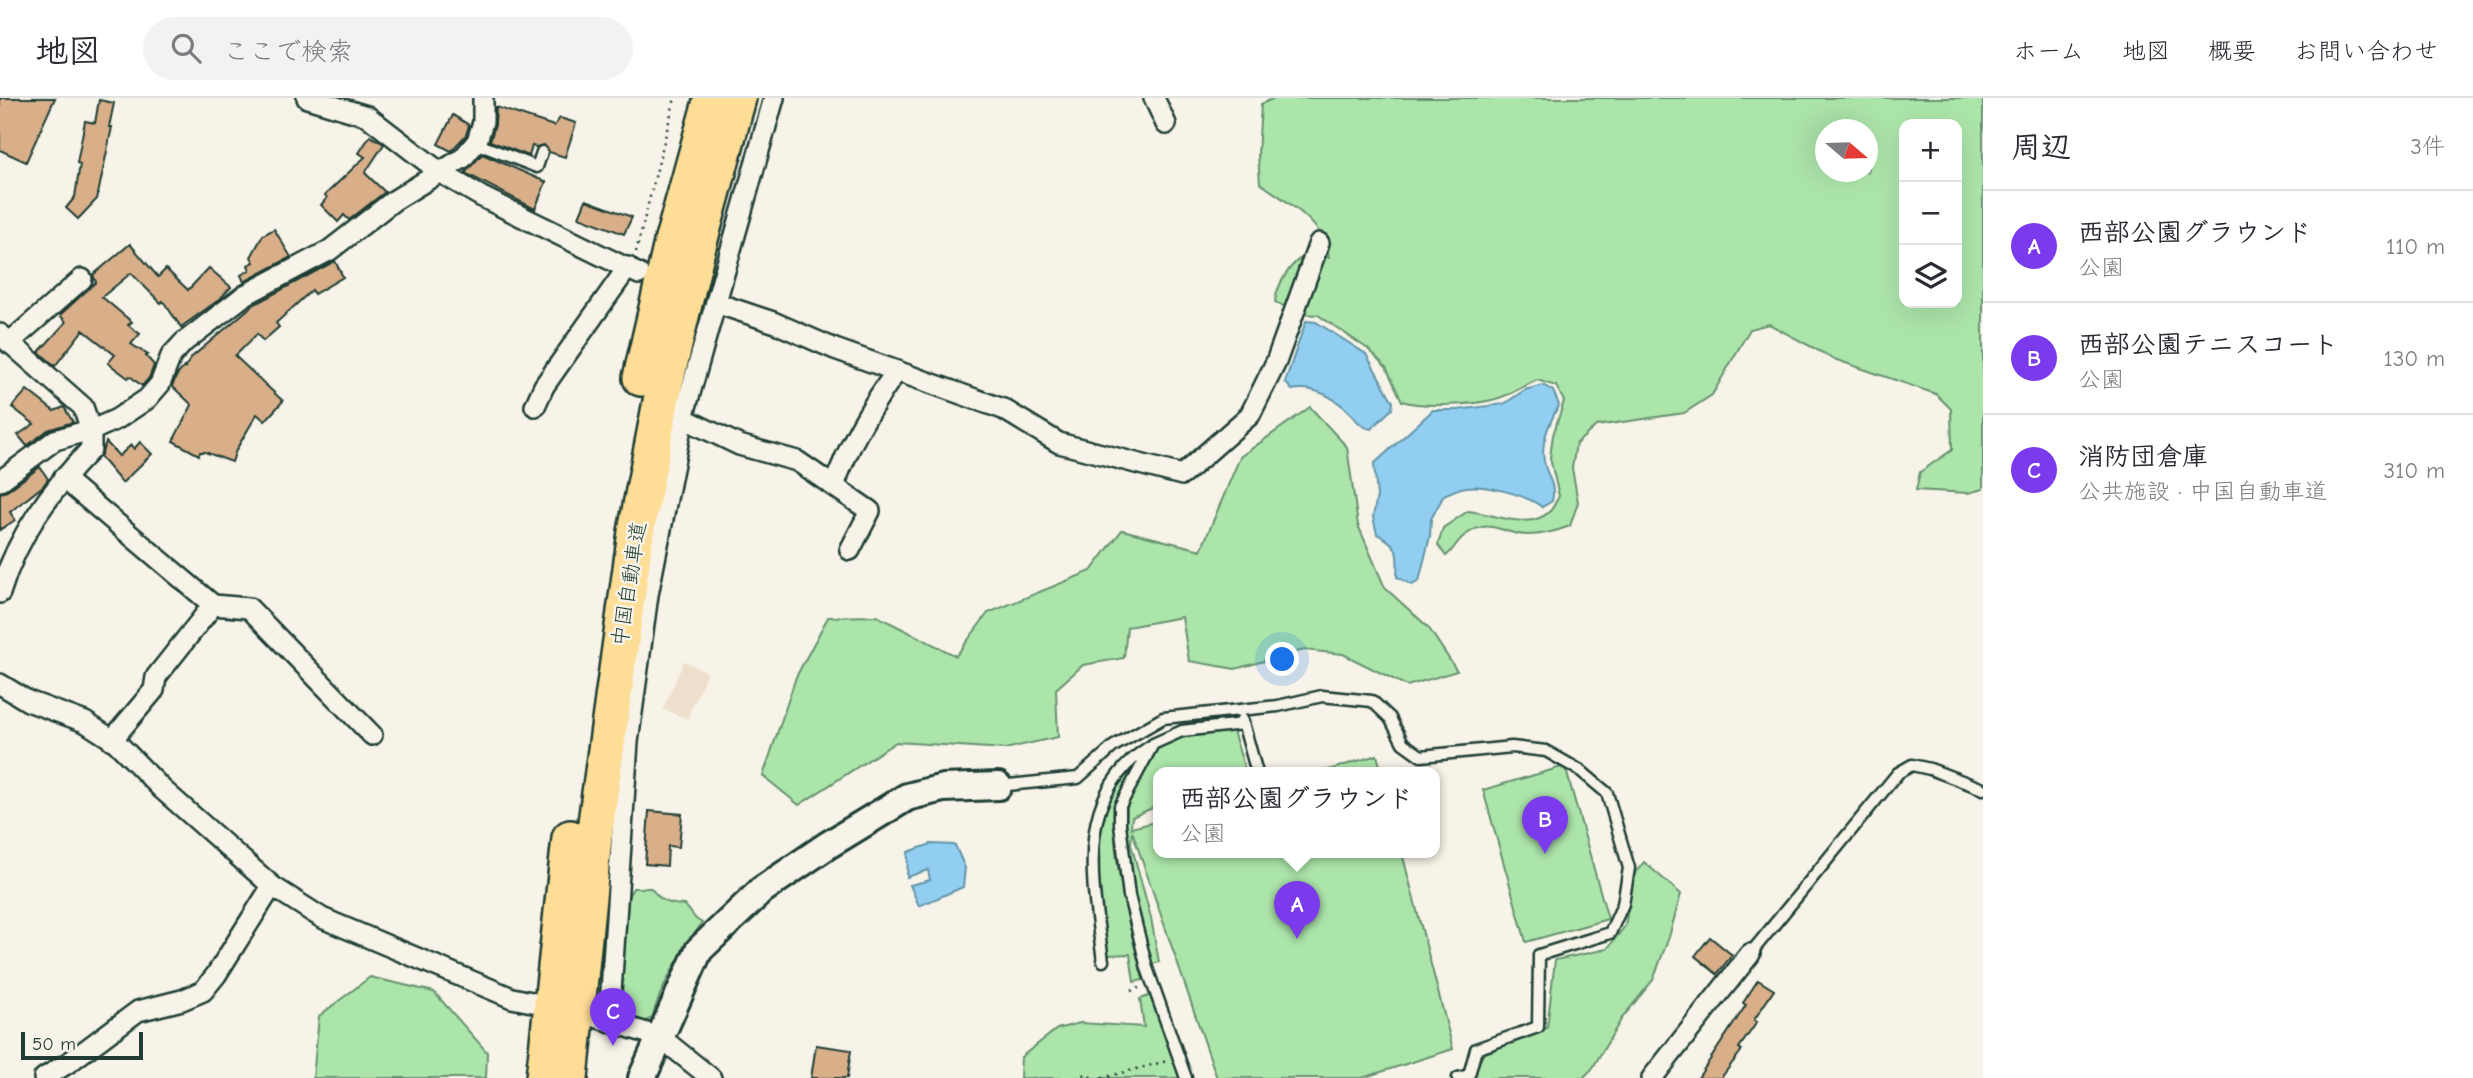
<!DOCTYPE html>
<html lang="ja">
<head>
<meta charset="utf-8">
<style>
  body { margin:0; font-family:"Comic Neue","Klee One",sans-serif; background:#f2f2f3; color:#2b2b33 }
  .controls { position:absolute; right:21px; top:21px; display:grid; overflow:hidden; border-radius:14px; box-shadow:0 7px 28px #0002 }
  .controls button { width:63px; height:63px; display:grid; place-items:center; padding:0; border:0; border-bottom:2px solid #e1e1e2; background:#fff; color:#2b2b33; font:35px sans-serif }
  .compass { position:absolute; left:1815px; top:21px; width:63px; height:63px; border-radius:50%; background:#fff; box-shadow:0 7px 28px #0002; rotate:109deg }
  .scale { position:absolute; left:21px; bottom:18px; width:122px; box-sizing:border-box; padding-left:7px; border:4px solid #1f3d34; border-top:0; font-size:19px; line-height:24px; white-space:nowrap; color:#1f3d34; -webkit-text-stroke:5px #f7f3e8; paint-order:stroke }
  .you { position:absolute; left:1283px; top:562px; width:24px; height:24px; margin:-18px; border:5px solid #fff; border-radius:50%; background:#1a73e8; box-shadow:0 0 0 10px #1a73e833 }
  .badge { display:grid; place-items:center; width:46px; height:46px; border-radius:50%; background:#7c3aed; color:#fff; font-size:23px; font-weight:700 }
  .pin { position:absolute; translate:-50% -58px; filter:drop-shadow(0 2px 4px #0008) }
  .pin::after { content:''; position:absolute; top:37px; width:24px; height:21px; background:inherit; clip-path:polygon(0 0,100% 0,50% 100%) }
  .popup { position:absolute; left:1153px; top:669px; width:287px; height:91px; box-sizing:border-box; display:grid; place-content:center; border-radius:14px; background:#fff; filter:drop-shadow(0 2px 5px #0005); font-size:23px; white-space:nowrap; color:#7c7c81 }
  .popup b { font-size:26px; color:#2b2b33 }
  .popup::after { content:''; position:absolute; left:50%; top:100%; margin-left:-14px; border:14px solid transparent; border-top-color:#fff }
  .list { margin:0; padding:0; list-style:none }
  h2 { display:flex; justify-content:space-between; align-items:center; height:91px; margin:0; padding:0 28px; font-size:30px }
  h2 small { font-size:23px; font-weight:400; color:#7c7c81 }
  .list li { display:grid; grid-template-columns:46px 1fr auto; gap:21px; align-items:center; box-sizing:border-box; height:112px; padding:0 28px; border-top:2px solid #e1e1e2 }
  .list b { display:block; font-size:26px; white-space:nowrap }
  .list p { margin:0; font-size:23px; white-space:nowrap; color:#7c7c81 }
  .list em { font-size:23px; font-style:normal; color:#7c7c81 }
  .icon { flex:none; width:38px; height:38px; fill:none; stroke:currentColor; stroke-width:2; stroke-linecap:round; stroke-linejoin:round }
  .map { position:relative; flex:none; width:1983px; height:980px; overflow:hidden }
  header { display:flex; align-items:center; gap:42px; box-sizing:border-box; height:98px; padding:0 35px; background:#fff; border-bottom:2px solid #e1e1e2 }
  header strong { font-size:33px }
  nav { display:flex; gap:38px; margin-inline-start:auto; font-size:24px }
  .search { width:490px; height:63px; background:#f2f2f3; display:flex; align-items:center; gap:18px; box-sizing:border-box; padding:0 24px; border-radius:38px; color:#7c7c81; font-size:26px }
  main { display:flex }
  aside { flex:1; background:#fff }
  .map>svg:first-child { display:block }
</style>
</head>
<body>
<header>
<strong>地図</strong>
<div class="search"><svg class="icon" aria-label="search" viewBox="0 0 24 24"><circle cx="10" cy="10" r="6"/><path d="M15 15l6 6"/></svg>ここで検索</div>
<nav><a>ホーム</a><a>地図</a><a>概要</a><a>お問い合わせ</a></nav>
</header>
<main>
<div class="map">
<svg width="1983" height="980" viewBox="0 0 1983 980">
  <rect width="100%" height="100%" fill="#f7f3e8"/>
  <filter id="ink" filterUnits="userSpaceOnUse"><feTurbulence type="fractalNoise" baseFrequency=".0143" numOctaves="2"/><feDisplacementMap in="SourceGraphic" scale="14" xChannelSelector="R" yChannelSelector="G"/><feConvolveMatrix kernelMatrix="1 2 1 2 8 2 1 2 1" color-interpolation-filters="sRGB"/></filter>
  <g filter="url(#ink)">
    <path fill="#eedfcc" d="M684 563 707 574 687 621 663 611Z"/>
    <g fill="#ace5aa" stroke="#66916f" stroke-width="2" fill-rule="evenodd">
      <path d="M1275 0H1983V391L1968 395 1916 392 1920 374 1952 352 1951 311 1936 296 1834 261 1769 226 1750 231 1712 297 1684 315 1596 328 1576 346 1572 370 1578 404 1570 428C1557 433 1542 437 1527 437 1502 437 1491 417 1464 438 1457 443 1453 453 1446 458L1438 447 1443 430 1468 413C1493 415 1530 434 1550 413 1554 409 1556 403 1559 398L1550 360 1553 337 1564 303 1556 288 1537 282C1524 288 1510 297 1496 301 1475 307 1422 310 1402 303L1386 269 1368 251 1318 217 1300 216 1275 204C1276 190 1290 163 1306 158 1312 157 1322 159 1329 159 1324 124 1287 104 1260 85L1258 57 1261 6ZM1904 26H1957V205H1904ZM1826 32H1868V74H1826Z"/>
      <path d="M1310 309 1347 349 1358 427 1385 490 1428 529 1457 573 1407 588 1343 556 1304 552 1235 571 1189 563 1182 519 1127 529 1124 560 1083 567 1056 591 1058 639 1005 651 896 644 799 707 763 678 796 579 828 519 877 518 956 558 988 515 1091 473 1122 432 1201 452 1240 359Z"/>
      <path d="M1233 633 1246 675H1159V707L1132 719 1131 730 1159 723V755H1402L1453 951 1362 980H1217L1132 733 1131 746 1151 820 1159 864 1149 867 1131 792 1126 727 1127 704 1159 648 1182 638Z"/>
      <path d="M1377 657 1382 675H1319Z"/>
      <path d="M1139 660C1131 676 1121 692 1117 710 1107 749 1133 840 1143 882L1134 884 1130 856 1109 857C1103 847 1104 837 1103 826 1092 760 1091 711 1139 660Z"/>
      <path d="M1565 668 1608 821 1526 844 1483 692Z"/>
      <path d="M1644 764 1681 796 1669 839 1653 882 1622 920 1592 971 1583 980H1472L1483 956 1547 930 1555 862 1607 851 1625 828 1634 777Z"/>
      <path d="M633 790H651C660 803 670 807 685 807L696 821 702 825C682 855 662 884 652 920L644 924 621 920 617 913 628 799Z"/>
      <path d="M370 879 434 894 487 954 486 980H313L319 918Z"/>
      <path d="M1152 897 1180 980H1020L1021 959 1057 931 1080 925 1144 929 1140 901Z"/>
    </g>
    <g fill="#91cef2" stroke="#6394a6" stroke-width="2">
      <path d="M1306 223 1316 224 1366 256 1393 304 1392 311 1371 331C1359 329 1354 318 1345 310 1330 297 1311 288 1292 292L1285 284Z"/>
      <path d="M1543 287 1553 293 1559 307C1548 327 1538 349 1546 371 1551 384 1555 390 1552 403L1542 409C1527 397 1485 386 1466 389 1458 390 1451 394 1444 397L1431 421 1430 438 1419 483 1412 487 1397 479C1398 455 1400 447 1377 436L1373 419 1377 398 1374 366 1433 312H1457L1504 306 1525 292Z"/>
      <path d="M931 746 955 747 965 770 963 789 919 808 910 787 930 782 928 772 907 779 908 754Z"/>
    </g>
    <g fill="#d9af8a" stroke="#1f3d34" stroke-width="2">
      <path d="M0 0H55L26 64 0 52Z"/>
      <path d="M99 2 114 5 109 29H112L97 101 78 121 66 110 75 99 80 66 77 65 85 23 95 25Z"/>
      <path d="M496 9 554 28 560 20 576 25 565 59 549 54 544 47 536 49 532 48 529 58 490 43 495 27Z"/>
      <path d="M453 17 469 27 466 37 451 53 438 46Z"/>
      <path d="M370 38 384 46 365 75 385 94 349 122 344 117 338 124 321 107 327 100 325 97 365 59 359 55Z"/>
      <path d="M482 56 546 84 535 111 465 75Z"/>
      <path d="M586 102 632 119 624 136 579 119Z"/>
      <path d="M274 131 291 159 244 184 241 177 250 172 248 167 254 164 251 159 263 137Z"/>
      <path d="M130 146 158 179 166 171 188 192 209 170 231 189 220 201 181 229 163 203 161 205 131 175 102 199 132 224 128 227 140 236 131 246 148 257 146 258 154 267 149 280 142 288 130 278 128 280 108 265 115 257 83 232 55 268 39 254 66 224 60 217 96 184 93 177Z"/>
      <path d="M335 163 343 179 314 196 312 192 276 225 279 229 263 243 257 236 235 258 283 303 265 323 257 316 236 352 232 364 205 354H200L199 357 173 343 192 307 172 288 177 277 184 269 186 271 185 269 192 259 253 207Z"/>
      <path d="M27 292 54 313 64 309 73 324 48 332 27 348 18 337 34 326 12 309Z"/>
      <path d="M106 344 119 358 131 347 134 351 140 344 152 356 122 385 100 359Z"/>
      <path d="M40 369 48 381 43 388 10 414 15 422 0 432V395L7 393Z"/>
      <path d="M649 713 682 716 679 749 668 748 667 768 645 766Z"/>
      <path d="M1710 839 1732 857 1717 876 1695 858Z"/>
      <path d="M1758 882 1774 892 1754 922 1757 924 1739 950 1742 952 1721 980H1698L1746 907 1743 905Z"/>
      <path d="M816 947 851 952 847 980H811Z"/>
    </g>
    <g fill="none" stroke-linecap="round" stroke-linejoin="round">
      <defs>
        <g id="lane">
          <path d="M475 45 537 69 542 54"/>
          <path d="M1242 621 1257 675"/>
          <path d="M998 688 1078 680 1114 648 1163 620 1278 608 1322 598 1372 603 1390 620 1403 645 1421 658 1512 649 1546 653 1581 673 1607 695 1629 770 1623 806 1610 835 1539 857 1538 929 1476 951 1469 977 1458 980"/>
          <path d="M1750 856 1898 675 1912 667 1930 671 1983 691"/>
          <path d="M1103 863C1093 787 1072 698 1149 649"/>
          <path d="M1186 980 1147 870 1129 798 1120 726V708L1153 646 1182 633 1243 626"/>
        </g>
        <g id="street">
          <path d="M307 0 367 18 441 75 482 99 639 176"/>
          <path d="M1154 0 1166 26"/>
          <path d="M716 205 773 224 835 251 1003 311 1059 345 1182 377 1250 317 1276 264 1319 145"/>
          <path d="M0 236 83 309 91 332V351C51 392 17 438 0 495"/>
          <path d="M9 245 82 181"/>
          <path d="M535 308 544 288 628 169"/>
          <path d="M683 320 739 347 797 363 870 413 850 452"/>
          <path d="M63 380 213 507"/>
          <path d="M0 383 55 342 97 330 117 321 147 301 160 286 171 258 184 244 245 197 330 152 393 103 463 60 477 43 483 24V0"/>
          <path d="M834 388C849 346 870 309 897 273"/>
          <path d="M0 586 28 603 85 624 116 644 162 691 272 788 322 820 512 900 532 904"/>
          <path d="M112 642 154 592 156 579 213 507 249 510 372 637"/>
          <path d="M598 920 660 939 711 980"/>
          <path d="M609 923 628 644 648 497 683 320 774 0"/>
          <path d="M44 980 71 963 138 913 182 902 203 893 216 877 272 788"/>
          <path d="M1652 980 1750 856"/>
        </g>
        <path id="secondary" d="M642 980 699 852 762 792 828 747 907 699 943 690 998 688"/>
        <g id="highway">
          <path d="M641 280 672 145 712 0"/>
          <path d="M544 980 570 740"/>
          <path d="M570 980 594 739 636 434 663 293 697 152 738 0"/>
        </g>
      </defs>
      <use href="#lane" stroke="#1f3d34" stroke-width="15"/>
      <use href="#street" stroke="#1f3d34" stroke-width="24"/>
      <use href="#secondary" stroke="#1f3d34" stroke-width="32"/>
      <use href="#highway" stroke="#1f3d34" stroke-width="40"/>
      <g stroke="#1f3d34" stroke-width="2.5" stroke-dasharray="2 5" stroke-linecap="butt">
        <path d="M636 154 675 0"/>
        <path d="M1131 893 1139 890"/>
        <path d="M1077 980 1086 976 1092 980"/>
        <path d="M1102 980 1167 963"/>
      </g>
      <use href="#lane" stroke="#f7f3e8" stroke-width="10"/>
      <use href="#street" stroke="#f7f3e8" stroke-width="19"/>
      <use href="#secondary" stroke="#f7f3e8" stroke-width="26"/>
      <use href="#highway" stroke="#fedd96" stroke-width="35"/>
    </g>
  </g>
  <g text-anchor="middle" dominant-baseline="central" stroke-width="5" stroke-linejoin="round" paint-order="stroke">
    <g font-size="21" fill="#1f3d34" stroke="#f7f3e8">
      <text transform="translate(629 486) rotate(-81)">中国自動車道</text>
    </g>
  </g>
</svg>
<div class="controls">
<button>+</button>
<button>−</button>
<button><svg class="icon" aria-label="layers" viewBox="0 0 24 24"><path d="M12 4l9 5-9 5-9-5zM3 14l9 5 9-5"/></svg></button>
</div>
<svg class="compass" viewBox="-18 -18 36 36"><path d="M0-13l5 13h-10z" fill="#e53935"/><path d="M0 13l5-13h-10z" fill="#7c7c81"/></svg>
<div class="scale">50 m</div>
<div class="you"></div>
<div class="pin badge" style="left:1297px;top:841px">A</div>
<div class="popup"><b>西部公園グラウンド</b>公園</div>
<div class="pin badge" style="left:1545px;top:756px">B</div>
<div class="pin badge" style="left:613px;top:948px">C</div>
</div>
<aside>
<h2>周辺<small>3件</small></h2>
<ul class="list">
<li><span class="badge">A</span><div><b>西部公園グラウンド</b><p>公園</p></div><em>110 m</em></li>
<li><span class="badge">B</span><div><b>西部公園テニスコート</b><p>公園</p></div><em>130 m</em></li>
<li><span class="badge">C</span><div><b>消防団倉庫</b><p>公共施設 · 中国自動車道</p></div><em>310 m</em></li>
</ul>
</aside>
</main>
</body>
</html>
